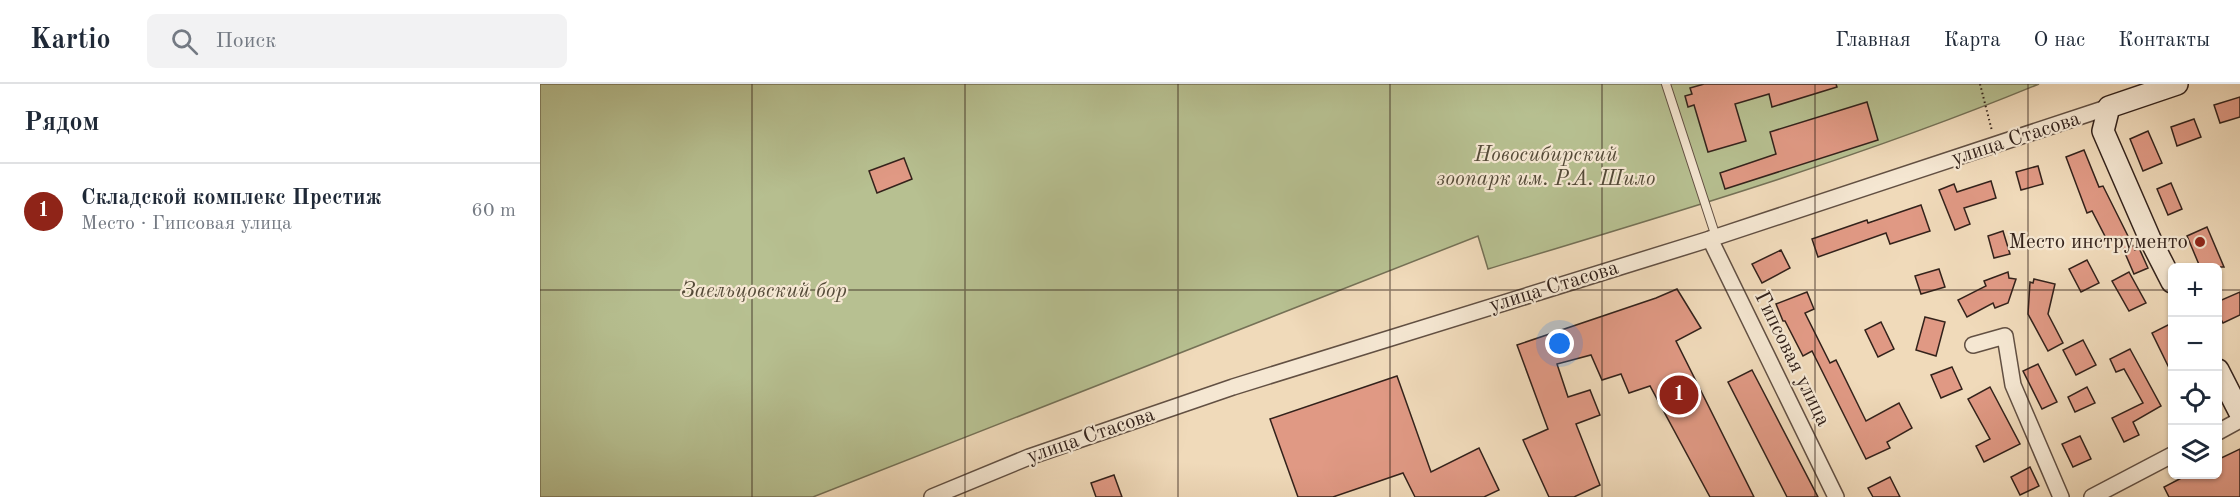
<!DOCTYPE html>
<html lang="ru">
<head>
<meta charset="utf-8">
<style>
  body { margin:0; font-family:"Old Standard TT",serif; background:#f2f2f3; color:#1f2937 }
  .controls { position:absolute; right:18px; bottom:18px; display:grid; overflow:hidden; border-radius:9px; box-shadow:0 2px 4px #0004 }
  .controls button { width:54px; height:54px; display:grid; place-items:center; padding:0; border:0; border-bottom:2px solid #e0e1e3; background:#fff; color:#1f2937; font:30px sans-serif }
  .you { position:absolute; left:1020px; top:260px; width:21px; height:21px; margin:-15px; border:4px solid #fff; border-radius:50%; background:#1a73e8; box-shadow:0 0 0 9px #1a73e833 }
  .badge { display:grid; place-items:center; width:39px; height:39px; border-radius:50%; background:#8f2418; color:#fff; font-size:20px; font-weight:700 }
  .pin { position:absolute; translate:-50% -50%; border:3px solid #fff; box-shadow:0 2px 6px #0006 }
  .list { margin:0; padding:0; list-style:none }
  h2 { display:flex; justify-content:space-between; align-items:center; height:78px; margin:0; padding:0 24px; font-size:26px }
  h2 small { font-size:20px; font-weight:400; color:#747a83 }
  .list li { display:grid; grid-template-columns:39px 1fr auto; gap:18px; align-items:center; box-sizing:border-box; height:96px; padding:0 24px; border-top:2px solid #e0e1e3 }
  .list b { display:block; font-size:22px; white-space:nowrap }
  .list p { margin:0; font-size:20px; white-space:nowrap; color:#747a83 }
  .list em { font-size:20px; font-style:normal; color:#747a83 }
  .icon { flex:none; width:33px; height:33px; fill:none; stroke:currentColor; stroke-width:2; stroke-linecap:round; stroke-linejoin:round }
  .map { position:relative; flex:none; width:1700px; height:413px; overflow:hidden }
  header { display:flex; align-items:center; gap:36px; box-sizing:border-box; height:84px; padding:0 30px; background:#fff; border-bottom:2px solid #e0e1e3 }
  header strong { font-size:28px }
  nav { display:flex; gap:33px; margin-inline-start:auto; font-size:21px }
  .search { width:420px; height:54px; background:#f2f2f3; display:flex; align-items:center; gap:15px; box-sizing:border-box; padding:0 21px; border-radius:9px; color:#747a83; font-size:22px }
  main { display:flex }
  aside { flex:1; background:#fff }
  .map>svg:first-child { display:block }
</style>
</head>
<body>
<header>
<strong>Kartio</strong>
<div class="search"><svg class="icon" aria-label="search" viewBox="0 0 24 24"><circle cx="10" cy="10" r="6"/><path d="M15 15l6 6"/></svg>Поиск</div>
<nav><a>Главная</a><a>Карта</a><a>О нас</a><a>Контакты</a></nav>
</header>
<main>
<aside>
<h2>Рядом<small></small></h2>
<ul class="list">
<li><span class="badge">1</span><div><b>Складской комплекс Престиж</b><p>Место · Гипсовая улица</p></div><em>60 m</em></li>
</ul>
</aside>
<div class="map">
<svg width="1700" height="413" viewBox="0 0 1700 413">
  <rect width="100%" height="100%" fill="#f0daba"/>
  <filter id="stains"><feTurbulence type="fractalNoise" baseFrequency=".00333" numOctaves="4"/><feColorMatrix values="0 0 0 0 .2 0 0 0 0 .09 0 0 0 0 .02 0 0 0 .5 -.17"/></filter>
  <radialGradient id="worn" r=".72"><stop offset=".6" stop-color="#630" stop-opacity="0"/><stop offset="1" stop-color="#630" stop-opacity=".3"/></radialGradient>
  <path fill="#b7c091" stroke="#757156" stroke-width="1.5" d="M0 0H1499C1320 74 1134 129 948 185L938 152 273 413H0Z"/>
  <g fill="#e09984" stroke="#33221b" stroke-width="1.5">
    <path d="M1164 0H1296L1297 3 1232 23 1229 10 1195 20 1206 57 1168 68 1154 21 1148 23 1145 12 1152 10 1150 4Z"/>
    <path d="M1700 13V33L1680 39 1674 21Z"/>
    <path d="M1327 18 1338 56 1185 105 1180 89 1236 70 1230 48Z"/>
    <path d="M1654 35 1661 53 1637 62 1631 43Z"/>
    <path d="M1608 47 1622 79 1603 87 1590 55Z"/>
    <path d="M1544 66 1559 103 1563 102 1595 166 1599 164 1608 184 1594 190 1578 153 1568 158 1552 127 1547 129 1526 73Z"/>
    <path d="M364 74 372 95 337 109 329 87Z"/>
    <path d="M1498 82 1503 100 1481 106 1476 88Z"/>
    <path d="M1451 97 1456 114 1424 124 1430 140 1415 146 1399 106 1414 100 1417 108Z"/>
    <path d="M1631 99 1642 125 1628 131 1617 105Z"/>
    <path d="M1381 121 1390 147 1350 160 1346 149 1278 173 1272 155 1327 136 1328 139Z"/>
    <path d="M1667 143 1684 183H1660L1647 152Z"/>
    <path d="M1463 147 1470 170 1454 174 1448 152Z"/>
    <path d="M1241 166 1250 184 1222 199 1212 180Z"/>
    <path d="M1547 176 1559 199 1541 208 1529 185Z"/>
    <path d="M1399 185 1405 203 1381 210 1375 192Z"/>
    <path d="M1468 188 1469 194 1476 195 1468 219 1455 224 1453 219 1427 233 1418 216 1446 202 1444 197Z"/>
    <path d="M1589 188 1606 219 1589 227 1572 197Z"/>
    <path d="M1494 195 1515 200 1508 230 1523 259 1508 267 1488 230 1490 198 1493 199Z"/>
    <path d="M1137 205 1161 244 1136 257 1214 413H1170L1110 302 1089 309 1081 290 1062 296 1051 271 1017 280 1028 313 1050 306 1060 331 1036 340 1060 401 1034 413H1009L983 356 1008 345 977 261 1116 214Z"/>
    <path d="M1267 208 1274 225 1265 229 1290 279 1296 276 1326 337 1359 319 1372 344 1347 358 1350 364 1326 375 1272 267 1263 272 1245 237H1243L1236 220Z"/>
    <path d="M1700 208V231L1683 239 1677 228V218Z"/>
    <path d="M1385 233 1405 238 1396 272 1376 266Z"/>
    <path d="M1341 238 1354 265 1338 273 1325 246Z"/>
    <path d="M1632 239V290L1612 249Z"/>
    <path d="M1543 256 1556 281 1536 291 1523 266Z"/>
    <path d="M1590 265 1621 322 1593 338 1599 351 1584 358 1572 334 1603 319 1584 285 1576 288 1570 275Z"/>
    <path d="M1498 280 1517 318 1502 325 1483 287Z"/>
    <path d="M1412 283 1422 305 1401 314 1391 291Z"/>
    <path d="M1212 286 1278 413H1247L1188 298Z"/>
    <path d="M857 292 891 388 939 364 959 406 944 413H875L863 389 793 413H758L730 335Z"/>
    <path d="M1450 303 1480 360 1444 378 1436 362 1450 355 1428 315Z"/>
    <path d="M1547 303 1555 319 1535 328 1528 313Z"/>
    <path d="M1540 352 1551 375 1533 383 1522 360Z"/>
    <path d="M1700 365V413H1629L1624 403 1649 390H1677V376Z"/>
    <path d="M1490 383 1499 402 1480 411 1471 393Z"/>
    <path d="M574 391 582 413H556L551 399Z"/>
    <path d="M1350 393 1360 413H1333L1328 404Z"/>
  </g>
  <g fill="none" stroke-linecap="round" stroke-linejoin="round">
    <defs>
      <path id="lane" d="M1126 0 1176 153"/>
      <g id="street">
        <path d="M1170 155 1296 413"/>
        <path d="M1433 261 1465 252 1473 301 1521 413"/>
        <path d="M1678 348 1700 336"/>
        <path d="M392 413 489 373 693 303 1170 155 1569 23"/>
        <path d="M1552 413 1632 371"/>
      </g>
      <g id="secondary">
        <path d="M1632 198 1610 155 1563 47 1569 23 1637 0"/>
        <path d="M1678 286 1700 329"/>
      </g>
    </defs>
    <use href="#lane" stroke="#625043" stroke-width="10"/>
    <use href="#street" stroke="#625043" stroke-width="18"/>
    <use href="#secondary" stroke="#33221b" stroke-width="24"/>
    <path stroke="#33221b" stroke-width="2" stroke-dasharray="1.5 3" stroke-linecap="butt" d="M1440 0 1452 47"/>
    <use href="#lane" stroke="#f5e7d2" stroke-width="8"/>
    <use href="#street" stroke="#f5e7d2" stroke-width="15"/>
    <use href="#secondary" stroke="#f5e7d2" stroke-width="21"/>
  </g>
  <path fill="none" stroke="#33221b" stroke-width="1.5" stroke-opacity="0.55" d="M212 0V413M425 0V413M638 0V413M850 0V413M1062 0V413M1275 0V413M1488 0V413M0 206H1632M1678 206H1700"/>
  <circle fill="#8f2418" stroke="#f5e7d2" stroke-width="2" cx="1660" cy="158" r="6"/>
  <g text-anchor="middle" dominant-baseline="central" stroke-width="4.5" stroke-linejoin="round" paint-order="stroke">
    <g font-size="21" fill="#33221b" stroke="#f5e7d2">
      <text transform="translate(1476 55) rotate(-18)">улица Стасова</text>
      <text transform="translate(1014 203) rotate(-17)">улица Стасова</text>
      <text transform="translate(1252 275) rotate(64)">Гипсовая улица</text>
      <text transform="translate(551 352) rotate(-19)">улица Стасова</text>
    </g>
    <g font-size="21" font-style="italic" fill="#544a38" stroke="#f5e7d2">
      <text x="1006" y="71">Новосибирский<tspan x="1006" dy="24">зоопарк им. Р.А. Шило</tspan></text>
      <text x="224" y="207">Заельцовский бор</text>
    </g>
    <g font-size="21" fill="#33221b" stroke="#f5e7d2" text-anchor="end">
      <text x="1648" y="158">Место инструменто</text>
    </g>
  </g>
  <rect width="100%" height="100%" filter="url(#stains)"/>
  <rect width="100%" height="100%" fill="url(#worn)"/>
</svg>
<div class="controls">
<button>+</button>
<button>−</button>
<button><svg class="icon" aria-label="locate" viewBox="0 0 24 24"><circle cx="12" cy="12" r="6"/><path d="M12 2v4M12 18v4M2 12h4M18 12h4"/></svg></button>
<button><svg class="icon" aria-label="layers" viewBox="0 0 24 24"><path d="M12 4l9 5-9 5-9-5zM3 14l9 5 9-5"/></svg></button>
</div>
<div class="you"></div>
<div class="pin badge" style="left:1139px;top:311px">1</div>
</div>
</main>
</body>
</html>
